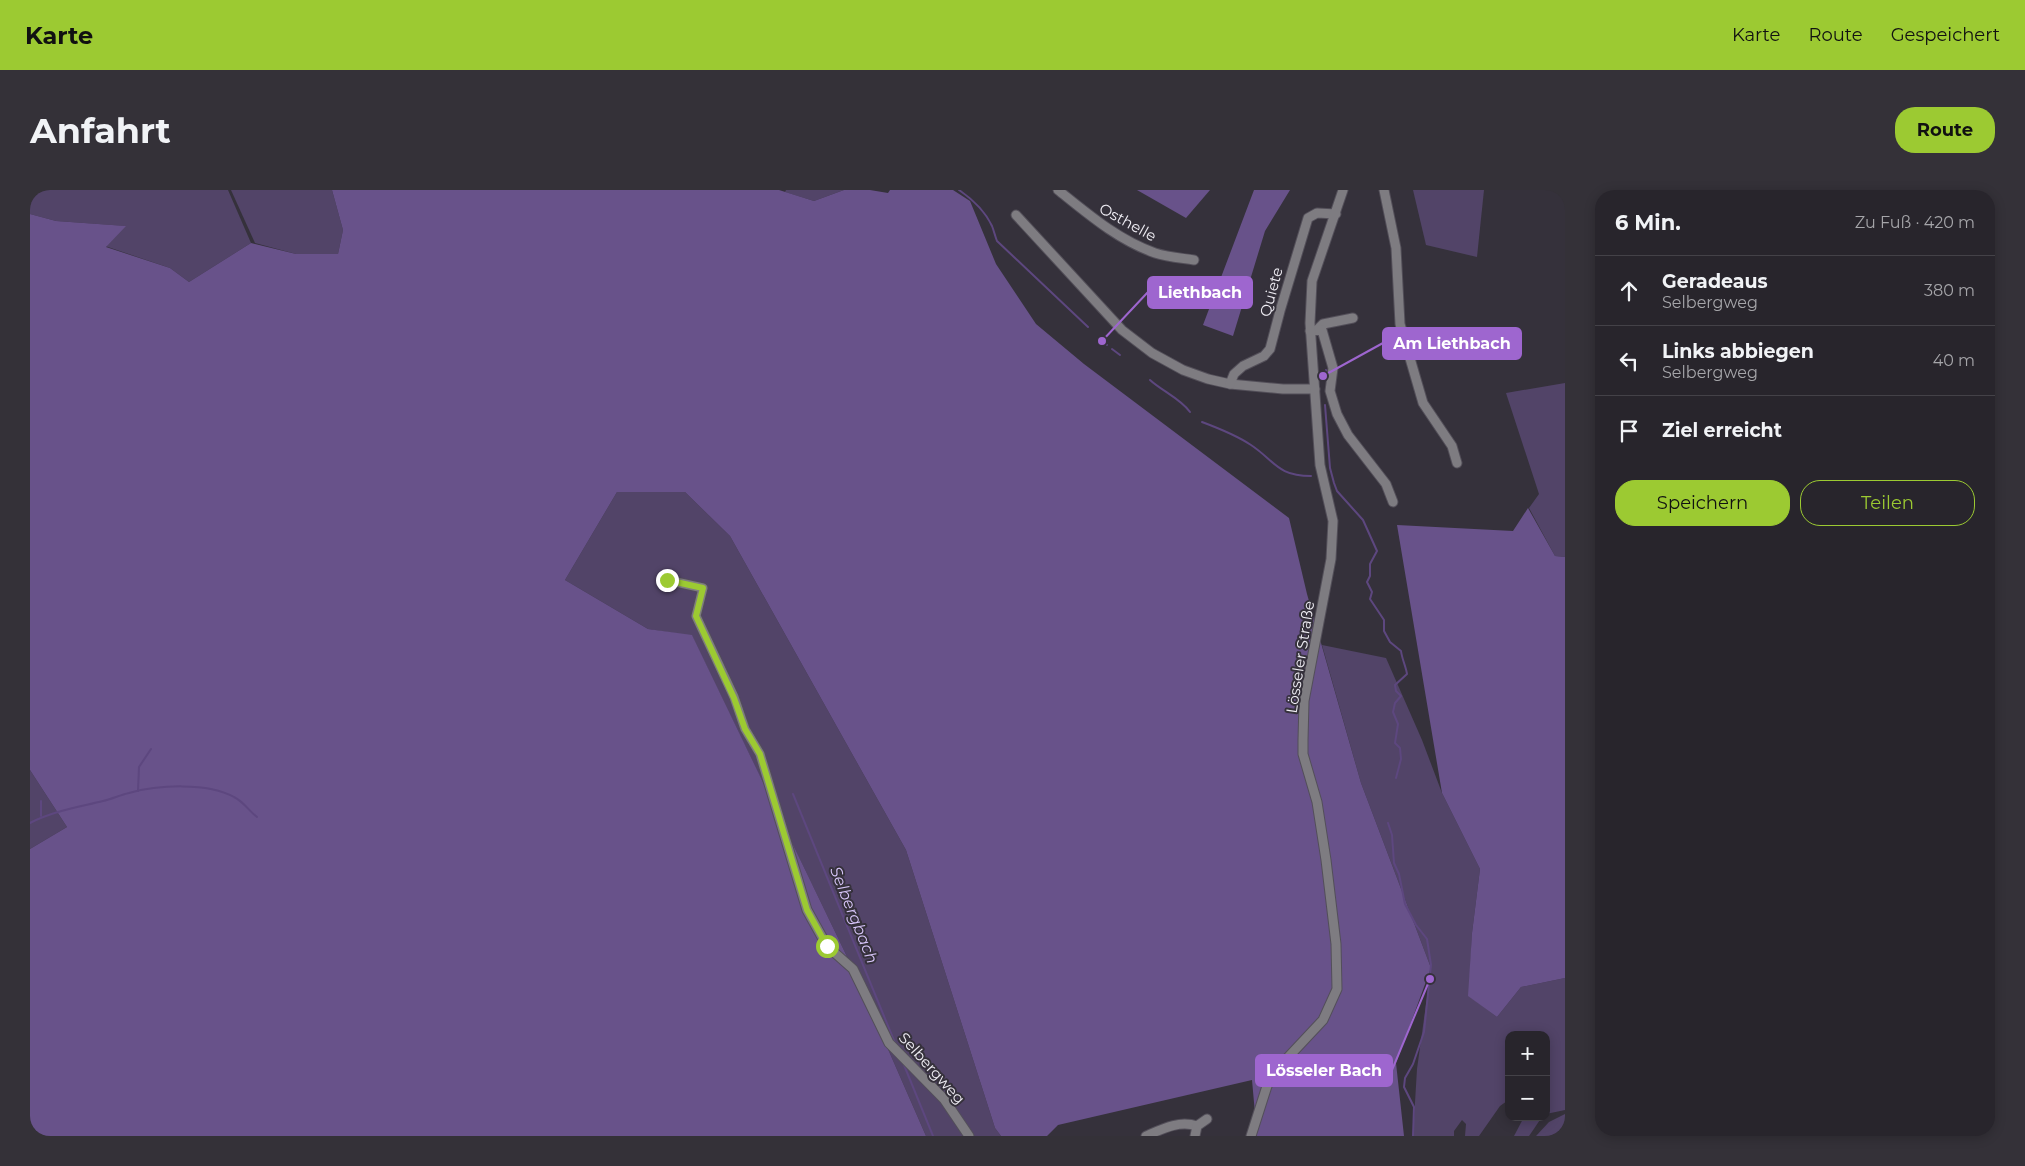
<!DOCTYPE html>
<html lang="de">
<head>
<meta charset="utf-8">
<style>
  body { margin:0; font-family:Montserrat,sans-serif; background:#343138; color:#f1f3f6 }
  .controls { position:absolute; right:15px; bottom:15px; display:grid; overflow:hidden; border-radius:10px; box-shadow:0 2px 12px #0003 }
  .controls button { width:45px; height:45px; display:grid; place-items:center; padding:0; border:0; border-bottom:1px solid #444248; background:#28252c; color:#f1f3f6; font:25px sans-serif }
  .stop { position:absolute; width:15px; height:15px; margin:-11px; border:4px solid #9cca32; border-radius:50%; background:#fff }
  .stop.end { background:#9cca32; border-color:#fff; box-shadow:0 1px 5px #0008 }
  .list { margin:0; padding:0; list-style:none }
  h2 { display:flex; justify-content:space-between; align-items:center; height:65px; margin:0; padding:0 20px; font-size:21px }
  h2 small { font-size:16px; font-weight:400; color:#a5a5a9 }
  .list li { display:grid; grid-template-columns:32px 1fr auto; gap:15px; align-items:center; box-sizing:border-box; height:70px; padding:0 20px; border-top:1px solid #444248 }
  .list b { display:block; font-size:19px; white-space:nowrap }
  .list p { margin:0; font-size:16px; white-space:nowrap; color:#a5a5a9 }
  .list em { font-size:16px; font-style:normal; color:#a5a5a9 }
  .actions { display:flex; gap:10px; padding:15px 20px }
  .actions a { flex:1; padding:11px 0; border:1px solid #9cca32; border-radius:20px; text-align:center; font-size:18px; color:#9cca32 }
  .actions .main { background:#9cca32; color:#111 }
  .icon { flex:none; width:28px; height:28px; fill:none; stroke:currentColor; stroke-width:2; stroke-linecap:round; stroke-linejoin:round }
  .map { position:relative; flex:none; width:1535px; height:946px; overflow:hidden; border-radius:20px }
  header { display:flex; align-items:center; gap:30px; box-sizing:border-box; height:70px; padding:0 25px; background:#9cca32; color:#111 }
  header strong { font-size:24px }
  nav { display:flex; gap:28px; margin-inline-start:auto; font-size:18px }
  .intro { display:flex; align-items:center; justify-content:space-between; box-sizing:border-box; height:120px; padding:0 30px }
  h1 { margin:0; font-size:35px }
  .button { padding:12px 22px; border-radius:20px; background:#9cca32; color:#111; font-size:18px; font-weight:700 }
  main { display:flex; gap:30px; padding:0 30px }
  aside { flex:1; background:#28252c; border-radius:20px; box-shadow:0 2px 12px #0003 }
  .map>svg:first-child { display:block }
</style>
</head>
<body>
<header>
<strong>Karte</strong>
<nav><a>Karte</a><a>Route</a><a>Gespeichert</a></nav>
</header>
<div class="intro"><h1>Anfahrt</h1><a class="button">Route</a></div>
<main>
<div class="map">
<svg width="1535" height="946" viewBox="0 0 1535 946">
  <rect width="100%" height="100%" fill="#35313b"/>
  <g fill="#524468">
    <path d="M0 0H198L221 53 159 92 140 78 75 56 95 36 26 31 0 24Z"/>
    <path d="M201 0H302L313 40 308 64H266L225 53Z"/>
    <path d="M756 0H814L784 11 755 2Z"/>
    <path d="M1383 0H1454L1447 67 1396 55Z"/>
    <path d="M1535 193V367L1525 366 1499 318 1509 304 1476 203Z"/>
    <path d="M587 302H655L700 346 876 660 965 938 971 946H896L823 779 662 446 618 439 535 390Z"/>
    <path d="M1292 455 1356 468 1392 550 1412 603 1450 679 1442 743 1439 806 1467 827 1491 797 1535 788V920L1516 924V845H1479V912L1477 911 1470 916 1449 946H1435L1436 934 1432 930 1424 941V946H1383L1387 879 1401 778 1331 593Z"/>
    <path d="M0 580 37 637 0 659Z"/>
    <path d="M1535 924V946H1506L1519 932Z"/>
    <path d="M1494 927H1512L1499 946H1484Z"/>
  </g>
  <g fill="#68528a">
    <path d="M302 0H749L784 11 814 0H840L858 3 860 0H923L940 11 966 74 1006 134 1054 174 1259 328 1277 404 1331 593 1401 778 1366 873 1374 946H1227L1222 890 1028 935 1017 946H971L965 938 876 660 700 346 655 302H587L535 390 618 439 662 445 823 779 896 946H0V659L37 637 0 580V24L26 31 96 36 76 57 140 78 159 92 221 53 266 64H308L313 40Z"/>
    <path d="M1107 0H1180L1156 28Z"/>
    <path d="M1224 0H1260L1235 41 1203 146 1173 135Z"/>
    <path d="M1498 318 1525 366 1535 367V788L1491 797 1467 827 1438 806 1442 743 1450 679 1412 603 1367 335 1483 341Z"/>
  </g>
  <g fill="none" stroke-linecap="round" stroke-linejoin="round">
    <g stroke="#5d477f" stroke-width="2">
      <path d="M929 0C942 9 955 21 962 36 964 41 965 46 967 51L1058 137"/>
      <path d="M1072 151 1077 155"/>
      <path d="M1082 159 1090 165"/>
      <path d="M1296 180 1297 190"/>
      <path d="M1120 190C1132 201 1151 209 1160 222"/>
      <path d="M1295 215 1300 278 1304 293 1307 301 1333 330 1347 361 1340 374V386L1337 392 1342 402 1340 409 1354 430V441L1360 452 1371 461C1372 469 1376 477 1377 484L1365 495 1366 501 1371 506 1365 513 1363 522 1368 534 1365 553 1370 558 1371 569 1366 588"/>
      <path d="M1172 232C1188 238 1206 245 1221 255 1245 271 1247 286 1281 286"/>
      <path d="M108 601 109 577 121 559"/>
      <path d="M763 604 865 853"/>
      <path d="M11 611V626"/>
      <path d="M0 633C23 621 49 617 73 611 82 609 90 605 99 603 127 595 178 592 204 607 214 612 219 621 227 627"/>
      <path d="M1358 633 1362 645 1364 673 1369 684 1375 714 1386 735 1397 749 1401 775 1394 842 1383 874 1375 888 1374 897 1384 917 1383 946"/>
      <path d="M874 875 903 946"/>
    </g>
    <defs>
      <g id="minor">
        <path d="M1028 0C1058 24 1088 50 1125 63 1137 67 1151 68 1164 70"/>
        <path d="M1354 0 1366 58 1370 134 1393 213 1422 256 1427 273"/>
        <path d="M986 25 1092 140 1122 163 1153 180 1178 189 1200 194 1253 199H1285"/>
        <path d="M1288 139 1293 134 1323 128"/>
        <path d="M1280 141 1292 140 1303 178 1300 201 1307 224 1318 245 1356 294 1363 312"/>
        <path d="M1200 194 1204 184 1213 176 1234 166 1240 159 1250 121 1278 28 1287 23 1306 24"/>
        <path d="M637 390 673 398 666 426 704 507 715 539 730 564 777 720 797 756 823 779 859 853 914 909 939 946"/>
        <path d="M1116 946C1132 939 1149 930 1167 936"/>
        <path d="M1165 946 1167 936 1177 929"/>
        <path d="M1221 946 1237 896 1248 878 1293 830 1307 799 1306 754 1296 670 1287 612 1273 564V550L1274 511 1301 369 1303 331 1290 275 1280 133 1282 91 1313 0"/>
      </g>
    </defs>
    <use href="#minor" stroke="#534f59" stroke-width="11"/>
    <use href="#minor" stroke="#7e7c81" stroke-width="9"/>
  </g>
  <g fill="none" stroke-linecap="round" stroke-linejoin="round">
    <path stroke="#9cca32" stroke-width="6" d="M637 390 673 398 666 426 704 508 715 539 730 564 777 720 797 756"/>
  </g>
  <g text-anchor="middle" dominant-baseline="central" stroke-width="4" stroke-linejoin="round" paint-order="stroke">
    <g font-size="15" fill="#f0eef5" stroke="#35313b">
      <text transform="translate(1098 32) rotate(29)">Osthelle</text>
      <text transform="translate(1241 102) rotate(-75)">Quiete</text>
      <text transform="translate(1270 467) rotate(-81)">Lösseler Straße</text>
      <text transform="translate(902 878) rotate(48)">Selbergweg</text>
    </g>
    <g font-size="16" font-style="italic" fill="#d8c6fa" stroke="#35313b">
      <text transform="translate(824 725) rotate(68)">Selbergbach</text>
    </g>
  </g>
  <path fill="none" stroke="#9e66cf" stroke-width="2" d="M1072 151L1118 102M1293 186L1353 153M1400 789L1362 880"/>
  <g fill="#9e66cf" stroke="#35313b" stroke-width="2">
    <circle cx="1072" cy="151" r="5"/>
    <circle cx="1293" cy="186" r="5"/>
    <circle cx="1400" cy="789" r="5"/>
  </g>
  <g fill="#9e66cf" stroke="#9e66cf" stroke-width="2">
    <rect x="1118" y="87" width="104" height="31" rx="5"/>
    <rect x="1353" y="138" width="138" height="31" rx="5"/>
    <rect x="1226" y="865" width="136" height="31" rx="5"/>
  </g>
  <g font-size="16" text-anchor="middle" font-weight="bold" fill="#fff">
    <text x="1170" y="108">Liethbach</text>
    <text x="1422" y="159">Am Liethbach</text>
    <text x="1294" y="886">Lösseler Bach</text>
  </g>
</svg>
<div class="controls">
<button>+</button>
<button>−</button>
</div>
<div class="stop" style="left:797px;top:756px"></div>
<div class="stop end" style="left:637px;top:390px"></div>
</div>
<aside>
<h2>6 Min.<small>Zu Fuß · 420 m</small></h2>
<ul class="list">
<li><svg class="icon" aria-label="ahead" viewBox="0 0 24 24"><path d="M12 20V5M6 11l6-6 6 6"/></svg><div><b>Geradeaus</b><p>Selbergweg</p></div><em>380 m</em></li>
<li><svg class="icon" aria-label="left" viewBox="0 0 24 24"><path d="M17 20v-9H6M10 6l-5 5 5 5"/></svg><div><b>Links abbiegen</b><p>Selbergweg</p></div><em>40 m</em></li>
<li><svg class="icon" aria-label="arrive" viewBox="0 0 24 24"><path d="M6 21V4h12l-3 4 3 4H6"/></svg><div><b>Ziel erreicht</b></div></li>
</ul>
<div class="actions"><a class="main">Speichern</a><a>Teilen</a></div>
</aside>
</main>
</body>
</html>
